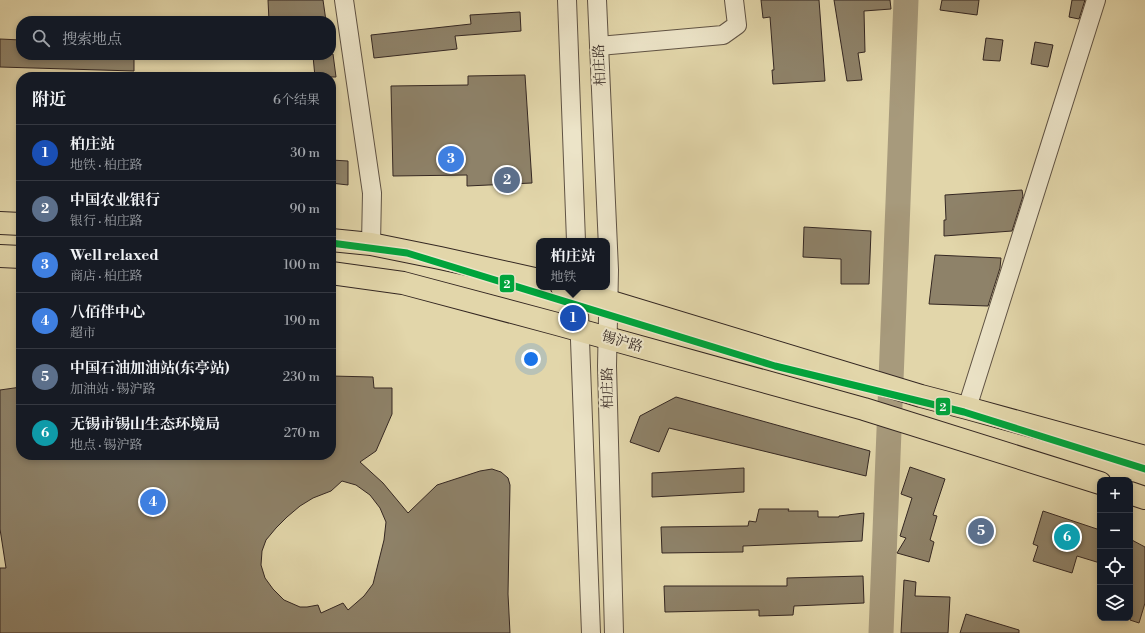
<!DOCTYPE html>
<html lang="zh">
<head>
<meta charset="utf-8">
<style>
  body { margin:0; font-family:"Libre Bodoni","Noto Serif SC",serif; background:#20242c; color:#f1f3f6 }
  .controls { position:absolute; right:12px; bottom:12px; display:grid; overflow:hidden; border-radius:8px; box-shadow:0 2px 6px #0003 }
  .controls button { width:36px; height:36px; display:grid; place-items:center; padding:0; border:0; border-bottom:1px solid #363941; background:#171b24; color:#f1f3f6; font:20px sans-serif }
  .you { position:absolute; left:531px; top:359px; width:14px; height:14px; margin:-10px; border:3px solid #fff; border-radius:50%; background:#1a73e8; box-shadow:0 0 0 6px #1a73e833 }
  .badge { display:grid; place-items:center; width:26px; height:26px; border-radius:50%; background:#c59692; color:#fff; font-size:13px; font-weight:700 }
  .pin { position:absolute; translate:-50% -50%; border:2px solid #fff; box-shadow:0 1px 4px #0006 }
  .popup { position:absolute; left:536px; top:238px; width:74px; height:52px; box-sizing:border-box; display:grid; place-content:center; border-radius:8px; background:#171b24; filter:drop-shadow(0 1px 3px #0005); font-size:13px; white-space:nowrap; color:#9ea1a6 }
  .popup b { font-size:15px; color:#f1f3f6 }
  .popup::after { content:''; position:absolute; left:50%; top:100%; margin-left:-8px; border:8px solid transparent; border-top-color:#171b24 }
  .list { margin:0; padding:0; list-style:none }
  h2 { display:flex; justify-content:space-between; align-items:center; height:52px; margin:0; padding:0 16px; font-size:17px }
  h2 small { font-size:13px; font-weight:400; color:#9ea1a6 }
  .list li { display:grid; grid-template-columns:26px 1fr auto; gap:12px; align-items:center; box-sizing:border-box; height:56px; padding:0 16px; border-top:1px solid #363941 }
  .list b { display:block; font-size:15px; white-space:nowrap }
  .list p { margin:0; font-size:13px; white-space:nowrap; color:#9ea1a6 }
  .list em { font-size:13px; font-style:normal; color:#9ea1a6 }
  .icon { flex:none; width:22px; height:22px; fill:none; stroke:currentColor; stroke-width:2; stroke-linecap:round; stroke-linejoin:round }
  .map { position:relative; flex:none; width:1145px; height:633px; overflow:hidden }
  .search { position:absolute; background:#171b24; box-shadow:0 2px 6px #0003; left:16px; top:16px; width:320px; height:44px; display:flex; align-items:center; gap:10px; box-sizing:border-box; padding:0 14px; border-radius:16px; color:#9ea1a6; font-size:15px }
  .panel { position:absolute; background:#171b24; box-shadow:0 2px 6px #0003; left:16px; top:72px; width:320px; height:388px; border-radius:16px }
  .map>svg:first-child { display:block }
</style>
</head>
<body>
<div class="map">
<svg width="1145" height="633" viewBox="0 0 1145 633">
  <rect width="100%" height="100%" fill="#e2d6aa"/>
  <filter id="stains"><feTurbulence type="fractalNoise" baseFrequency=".005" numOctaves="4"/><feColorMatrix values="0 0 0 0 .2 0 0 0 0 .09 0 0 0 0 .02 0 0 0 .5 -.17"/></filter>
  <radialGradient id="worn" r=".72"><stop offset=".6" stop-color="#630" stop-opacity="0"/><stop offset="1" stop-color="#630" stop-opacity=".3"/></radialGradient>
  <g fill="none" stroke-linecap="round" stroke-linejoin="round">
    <path stroke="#a79a7c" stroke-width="25" d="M881 633 906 0"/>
  </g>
  <g fill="#8e8269" stroke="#342722" fill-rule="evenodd">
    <path d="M268 0H323L326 21H269Z"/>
    <path d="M761 0H819L825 81 773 84 772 70H774L770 17 763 18Z"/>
    <path d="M834 0H890L891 9 864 11 865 52 858 53 862 80 847 81Z"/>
    <path d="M942 0H979L977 15 940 10Z"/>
    <path d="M1072 0H1085L1079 19 1069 17Z"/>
    <path d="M520 12 521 31 455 36 457 49 374 58 371 35 471 24 470 15Z"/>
    <path d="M986 38 1003 40 1000 61 983 60Z"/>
    <path d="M0 39 21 40V55H134V71L0 67Z"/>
    <path d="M1035 42 1053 45 1048 67 1031 64Z"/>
    <path d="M333 54 336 77H315L313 56Z"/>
    <path d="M525 75 532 183 467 186V175L393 176 391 86 468 85V76Z"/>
    <path d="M331 160 348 161V185L331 183Z"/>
    <path d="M1022 190 1023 196 1012 231 944 236V220H946L945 195Z"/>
    <path d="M804 227 871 231 869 284H841V259L803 257Z"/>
    <path d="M935 255 1001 258 1000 268 988 306 929 304Z"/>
    <path d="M331 376 373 377 374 388H392V414L376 451 360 462 383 483 408 513 437 485 480 471 492 469 501 472 508 478 510 485 508 594 510 633H0V568H6L0 529V390L21 387V455H331ZM342 481 356 485 370 495 380 508 386 522 384 540 373 584 364 596 348 610 343 603 321 613 318 605 307 607H300L284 600 273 589 265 578 261 565 262 551 266 540 276 528 287 517 300 506 313 498 331 491Z"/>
    <path d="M676 397 870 451 866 476 669 428 659 452 630 442 640 416Z"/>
    <path d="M910 467 945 479 933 515 937 516 930 540 934 542 929 562 897 553 906 538 900 536 912 498 901 494Z"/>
    <path d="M744 468V492L652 497V473Z"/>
    <path d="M759 509H789L788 511H818V517H839V516L864 513 862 541 743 546V552L662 553 661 527 748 526 749 521 756 522Z"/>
    <path d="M1043 511 1100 530V563L1077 556 1072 573 1033 561 1038 546 1033 544Z"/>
    <path d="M1130 539 1145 547V603L1139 623 1130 620Z"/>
    <path d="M863 576 864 603 794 606 793 615 759 616V610L665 612 664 586H787V578Z"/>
    <path d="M904 580 916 582 915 596 950 597 948 633H901Z"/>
    <path d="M966 614 1019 630V633H960Z"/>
  </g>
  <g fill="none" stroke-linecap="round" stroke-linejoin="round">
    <defs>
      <g id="minor">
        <path d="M344 0 372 193 371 244"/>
        <path d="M567 0 576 241"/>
        <path d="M597 0 609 270 607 366 614 633"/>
        <path d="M599 46 723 35 737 25 734 0"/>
        <path d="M578 287 591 633"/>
        <path d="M967 408 1096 0"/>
      </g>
      <g id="major">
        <path d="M0 223 21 224"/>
        <path d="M331 240 371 244 440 258 539 280"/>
        <path d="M0 256 21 257"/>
        <path d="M331 273 403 283 557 324 864 409 1100 483"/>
        <path d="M562 287 921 396 967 408 1145 457"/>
        <path d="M1130 493 1145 498"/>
      </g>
    </defs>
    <use href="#minor" stroke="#605344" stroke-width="20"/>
    <use href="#major" stroke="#342722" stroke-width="24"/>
    <use href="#minor" stroke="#ece4c8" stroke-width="18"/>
    <use href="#major" stroke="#e2d6aa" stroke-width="22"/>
    <defs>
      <path id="metro-1" d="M331 243 407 253 775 366 964 412 1145 469"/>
    </defs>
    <use href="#metro-1" stroke="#ece4c8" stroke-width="10"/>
    <use href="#metro-1" stroke="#00a43c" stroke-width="7"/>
  </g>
  <g text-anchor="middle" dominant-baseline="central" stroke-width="4" stroke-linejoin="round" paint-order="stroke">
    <g font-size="14" fill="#342722" stroke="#ece4c8">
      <text transform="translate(600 65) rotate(-93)">柏庄路</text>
      <text transform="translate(622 342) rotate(16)">锡沪路</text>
      <text transform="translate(608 388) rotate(-91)">柏庄路</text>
    </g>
  </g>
  <g stroke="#ece4c8" stroke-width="1.5">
    <rect x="499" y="274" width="16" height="19" rx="4" fill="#00a43c"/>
    <rect x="935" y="397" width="16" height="19" rx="4" fill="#00a43c"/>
  </g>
  <g font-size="11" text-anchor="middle" font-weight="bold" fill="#fff">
    <text x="507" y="288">2</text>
    <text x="943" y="411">2</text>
  </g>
  <rect width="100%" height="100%" filter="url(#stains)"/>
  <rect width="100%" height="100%" fill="url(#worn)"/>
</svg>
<div class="controls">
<button>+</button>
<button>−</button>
<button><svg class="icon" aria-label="locate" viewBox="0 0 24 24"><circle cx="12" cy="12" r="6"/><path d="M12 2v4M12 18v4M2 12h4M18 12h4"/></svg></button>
<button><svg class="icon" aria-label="layers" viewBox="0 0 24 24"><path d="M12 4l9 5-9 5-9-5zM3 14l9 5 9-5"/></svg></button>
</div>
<div class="you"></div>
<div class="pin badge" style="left:573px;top:318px;background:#1a4fb4">1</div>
<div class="popup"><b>柏庄站</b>地铁</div>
<div class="pin badge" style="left:507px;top:180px;background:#5c6f8a">2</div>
<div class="pin badge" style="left:451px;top:159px;background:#3f7fe0">3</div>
<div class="pin badge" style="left:153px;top:502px;background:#3f7fe0">4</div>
<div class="pin badge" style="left:981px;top:531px;background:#5c6f8a">5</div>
<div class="pin badge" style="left:1067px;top:537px;background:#0f9aa8">6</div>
<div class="search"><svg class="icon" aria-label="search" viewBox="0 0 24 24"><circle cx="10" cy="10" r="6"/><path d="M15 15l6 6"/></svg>搜索地点</div>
<section class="panel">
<h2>附近<small>6个结果</small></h2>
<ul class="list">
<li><span class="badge" style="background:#1a4fb4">1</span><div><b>柏庄站</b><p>地铁 · 柏庄路</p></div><em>30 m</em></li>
<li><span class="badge" style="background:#5c6f8a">2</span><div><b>中国农业银行</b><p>银行 · 柏庄路</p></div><em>90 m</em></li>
<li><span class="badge" style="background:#3f7fe0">3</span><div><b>Well relaxed</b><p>商店 · 柏庄路</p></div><em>100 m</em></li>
<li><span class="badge" style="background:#3f7fe0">4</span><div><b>八佰伴中心</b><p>超市</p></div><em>190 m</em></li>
<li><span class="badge" style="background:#5c6f8a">5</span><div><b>中国石油加油站(东亭站)</b><p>加油站 · 锡沪路</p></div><em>230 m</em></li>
<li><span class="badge" style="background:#0f9aa8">6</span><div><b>无锡市锡山生态环境局</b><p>地点 · 锡沪路</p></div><em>270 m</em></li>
</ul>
</section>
</div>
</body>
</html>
